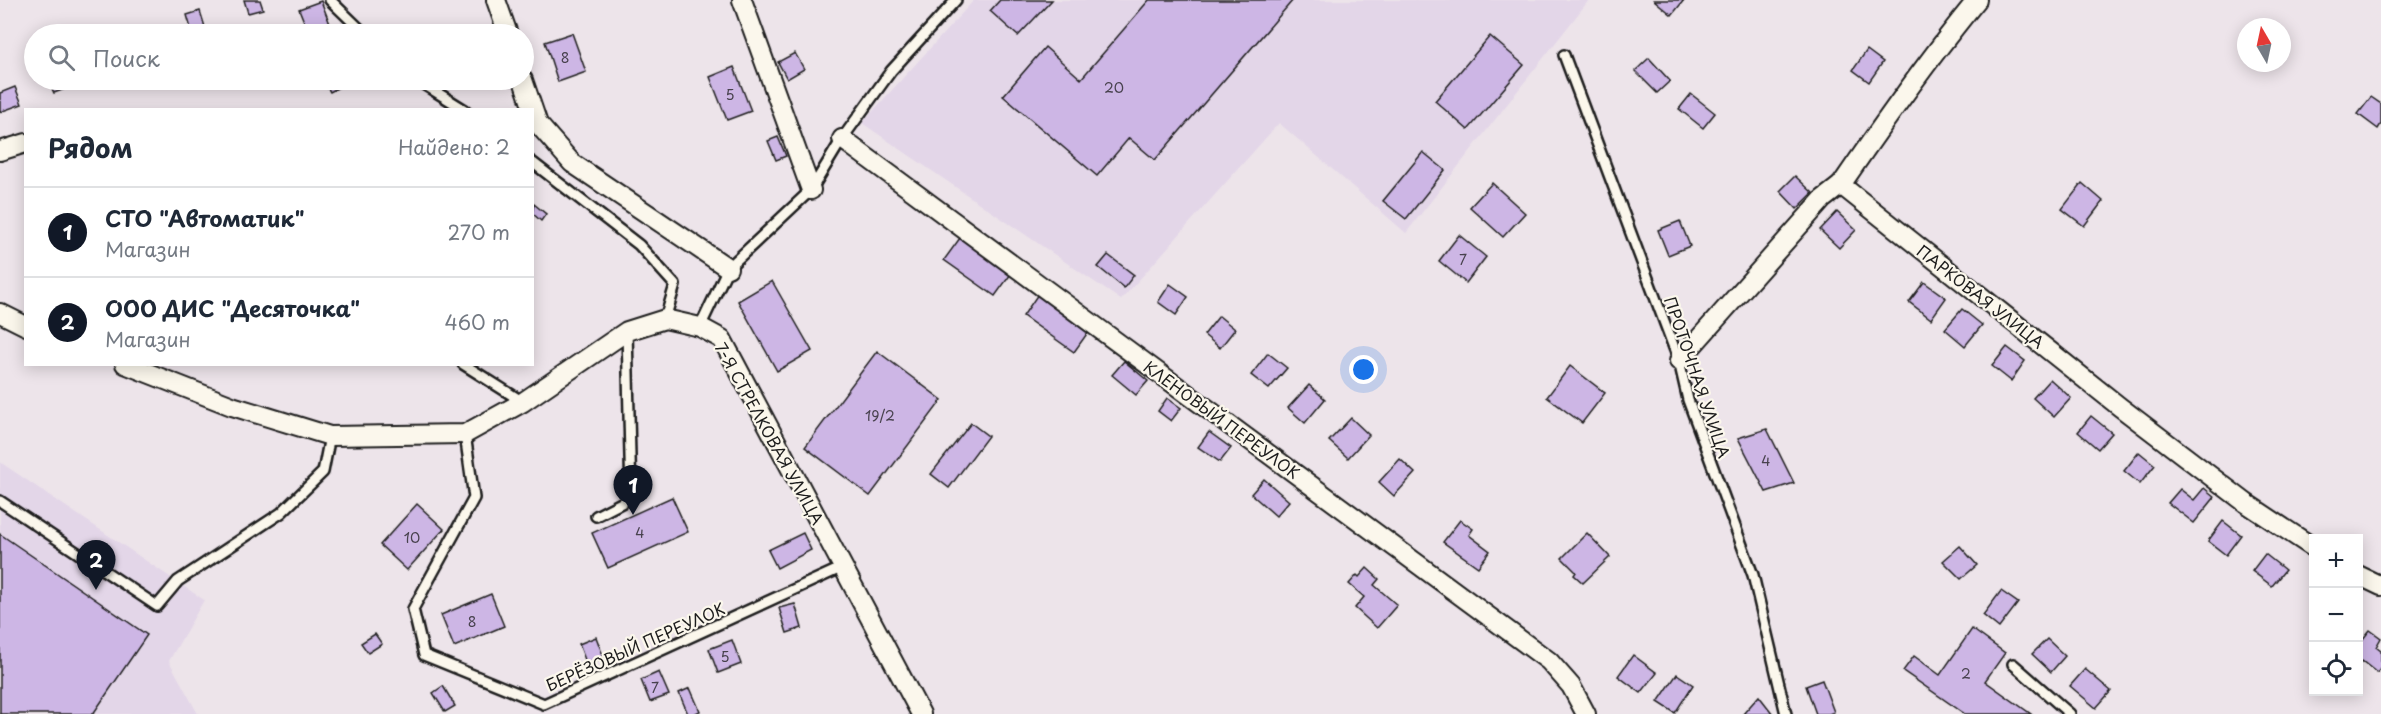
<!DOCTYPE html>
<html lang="ru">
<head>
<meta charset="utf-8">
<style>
  body { margin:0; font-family:"Playpen Sans",sans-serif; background:#f2f2f3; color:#1f2937 }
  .controls { position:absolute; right:18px; bottom:18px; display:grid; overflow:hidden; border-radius:0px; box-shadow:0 3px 15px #0003 }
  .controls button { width:54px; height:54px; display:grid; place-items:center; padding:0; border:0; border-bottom:2px solid #e0e1e3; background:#fff; color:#1f2937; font:30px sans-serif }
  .compass { position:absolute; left:2237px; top:18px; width:54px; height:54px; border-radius:50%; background:#fff; box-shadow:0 3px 15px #0003; rotate:351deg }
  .you { position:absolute; left:1364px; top:370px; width:21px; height:21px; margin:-15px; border:4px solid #fff; border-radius:50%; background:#1a73e8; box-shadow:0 0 0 9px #1a73e833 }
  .badge { display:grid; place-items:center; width:39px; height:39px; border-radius:50%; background:#111827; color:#fff; font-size:20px; font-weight:700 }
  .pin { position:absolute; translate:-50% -50px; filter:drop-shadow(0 2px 3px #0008) }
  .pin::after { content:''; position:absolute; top:32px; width:21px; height:18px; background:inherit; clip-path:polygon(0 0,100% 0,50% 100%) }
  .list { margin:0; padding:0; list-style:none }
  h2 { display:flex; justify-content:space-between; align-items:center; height:78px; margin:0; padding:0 24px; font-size:26px }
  h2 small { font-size:20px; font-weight:400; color:#747a83 }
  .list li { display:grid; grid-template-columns:39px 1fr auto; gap:18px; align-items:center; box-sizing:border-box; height:90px; padding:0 24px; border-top:2px solid #e0e1e3 }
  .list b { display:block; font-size:22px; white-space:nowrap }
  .list p { margin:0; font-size:20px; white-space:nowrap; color:#747a83 }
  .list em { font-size:20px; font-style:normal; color:#747a83 }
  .icon { flex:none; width:33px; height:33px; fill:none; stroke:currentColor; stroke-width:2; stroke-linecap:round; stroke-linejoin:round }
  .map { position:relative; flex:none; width:2381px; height:714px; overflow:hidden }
  .search { position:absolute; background:#fff; box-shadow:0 3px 15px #0003; left:24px; top:24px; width:510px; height:66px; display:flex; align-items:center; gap:15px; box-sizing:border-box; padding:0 21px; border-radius:33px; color:#747a83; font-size:22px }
  .panel { position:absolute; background:#fff; box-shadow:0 3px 15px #0003; left:24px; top:108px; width:510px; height:258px; border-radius:0px }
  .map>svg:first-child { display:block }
</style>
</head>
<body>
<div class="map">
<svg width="2381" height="714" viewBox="0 0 2381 714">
  <rect width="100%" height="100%" fill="#ede4ea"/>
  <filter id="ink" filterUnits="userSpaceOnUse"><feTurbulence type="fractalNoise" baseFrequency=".0167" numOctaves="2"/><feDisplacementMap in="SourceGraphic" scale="12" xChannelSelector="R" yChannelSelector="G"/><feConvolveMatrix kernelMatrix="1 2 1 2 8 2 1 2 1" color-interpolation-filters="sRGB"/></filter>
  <g filter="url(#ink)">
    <g fill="#e3d6e8">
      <path d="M974 0H1589L1406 233 1279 123 1121 300 862 123Z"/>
      <path d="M0 462 204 600 169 661 198 714H0Z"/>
    </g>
    <g fill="#cdb6e5" stroke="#1c1c1c" stroke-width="1.5">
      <path d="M244 0H260L263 9 248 13Z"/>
      <path d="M1000 0H1052L1018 36 990 11Z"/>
      <path d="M1149 0H1293L1155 160 1129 138 1097 176 1003 96 1045 47 1081 79Z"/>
      <path d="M1654 0H1684L1672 15Z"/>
      <path d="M321 1 332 29 318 34H309L299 9Z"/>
      <path d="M200 11 205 27 192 32 187 15Z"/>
      <path d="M221 26 224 34H200Z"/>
      <path d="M572 33 586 72 558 82 545 42Z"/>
      <path d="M1490 36 1524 65 1468 130 1435 101Z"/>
      <path d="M1867 50 1883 62 1869 82 1853 70Z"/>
      <path d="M795 53 804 69 787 79 778 62Z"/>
      <path d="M1649 58 1670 81 1657 93 1635 71Z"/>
      <path d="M734 67 751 111 727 120 710 77Z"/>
      <path d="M48 80H76L78 84 54 93Z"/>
      <path d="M323 80H352L330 92Z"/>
      <path d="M15 87 22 104 0 112V93Z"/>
      <path d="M1691 94 1715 113 1703 128 1679 109Z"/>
      <path d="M2371 97 2381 104V124L2378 129 2358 114Z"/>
      <path d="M778 137 786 156 776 160 768 141Z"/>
      <path d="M1423 152 1445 170 1406 219 1383 201Z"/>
      <path d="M1795 176 1813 193 1797 209 1780 191Z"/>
      <path d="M1492 183 1525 213 1503 237 1470 207Z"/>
      <path d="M2082 183 2103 201 2084 226 2062 209Z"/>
      <path d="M534 204 546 214 541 221 532 213Z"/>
      <path d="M1837 212 1856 230 1839 248 1820 230Z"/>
      <path d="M1680 221 1690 246 1668 255 1658 230Z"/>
      <path d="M1459 235 1486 257 1466 283 1439 261Z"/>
      <path d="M960 238 1011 274 995 296 944 260Z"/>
      <path d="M1108 255 1134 275 1124 288 1098 267Z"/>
      <path d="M772 281 812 351 777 371 738 301Z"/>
      <path d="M1924 282 1946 298 1931 319 1909 302Z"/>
      <path d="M1170 284 1188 297 1176 315 1158 302Z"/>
      <path d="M1038 294 1089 331 1074 352 1023 316Z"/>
      <path d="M1962 309 1982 325 1965 346 1945 329Z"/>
      <path d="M1219 316 1235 329 1220 348 1204 335Z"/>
      <path d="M2007 347 2025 361 2011 381 1992 366Z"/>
      <path d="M877 351 942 400 870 496 805 447Z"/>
      <path d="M1268 353 1287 368 1269 389 1251 375Z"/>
      <path d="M1124 361 1148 381 1136 395 1112 375Z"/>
      <path d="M1570 366 1605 393 1582 423 1547 397Z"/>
      <path d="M2050 379 2071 398 2054 417 2033 398Z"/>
      <path d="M1309 385 1325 399 1305 423 1288 408Z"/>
      <path d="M1167 398 1181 408 1171 421 1158 411Z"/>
      <path d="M2091 416 2112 433 2098 449 2078 432Z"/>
      <path d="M1351 418 1369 435 1348 458 1329 441Z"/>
      <path d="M971 423 988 436 949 488 931 474Z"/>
      <path d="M1767 429 1794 483 1766 492 1738 438Z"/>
      <path d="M1209 432 1231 448 1220 462 1198 447Z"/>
      <path d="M2139 452 2155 465 2140 484 2124 471Z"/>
      <path d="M1400 459 1415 473 1394 496 1379 482Z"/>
      <path d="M1264 479 1289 501 1276 516 1251 494Z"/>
      <path d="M2204 488 2215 497 2194 523 2168 503 2180 489 2194 500Z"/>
      <path d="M672 497 688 532 608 568 592 533Z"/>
      <path d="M417 504 444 529 407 570 380 545Z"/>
      <path d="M1460 520 1473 529 1469 535 1490 551 1478 567 1443 542Z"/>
      <path d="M2223 521 2241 535 2226 555 2208 541Z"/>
      <path d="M803 533 811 550 777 568 768 550Z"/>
      <path d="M1587 533 1610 557 1583 583 1574 575 1576 572 1562 558Z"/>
      <path d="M0 534 147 635 93 714H0Z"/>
      <path d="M1960 546 1977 565 1961 579 1943 561Z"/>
      <path d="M2265 554 2285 570 2272 586 2252 571Z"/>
      <path d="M1367 568 1379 579 1374 585 1397 605 1377 628 1355 608 1364 597 1349 584 1357 575 1359 577Z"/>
      <path d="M2001 591 2018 603 1999 628 1983 615Z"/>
      <path d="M491 594 504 626 454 647 441 615Z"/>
      <path d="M795 604 802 628 787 633 779 608Z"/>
      <path d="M1972 629 2005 653 1985 681 2031 714H1965L1903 671 1914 656 1940 675Z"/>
      <path d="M2370 630 2381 638 2376 647 2381 651V668L2377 673 2362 661 2358 665V645Z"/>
      <path d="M375 634 382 644 368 653 361 643Z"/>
      <path d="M596 637 604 658 587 665 579 644Z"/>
      <path d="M2047 639 2065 656 2051 672 2032 654Z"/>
      <path d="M732 640 741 664 718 673 709 649Z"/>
      <path d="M1633 655 1657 673 1641 693 1618 676Z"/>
      <path d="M2085 669 2111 691 2096 708 2070 686Z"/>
      <path d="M659 672 669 695 650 702 641 680Z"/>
      <path d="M1677 674 1693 685 1675 713 1658 702Z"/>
      <path d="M1822 680 1834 712 1829 714H1816L1806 686Z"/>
      <path d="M443 686 455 706 445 712 433 693Z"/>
      <path d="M690 688 700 711 694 714H688L679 693Z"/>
      <path d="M1759 696 1773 714H1743Z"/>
    </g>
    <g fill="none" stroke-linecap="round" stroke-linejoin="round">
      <defs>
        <g id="lane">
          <path d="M330 0 365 34"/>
          <path d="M1564 55 1679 361 1688 400 1753 575 1786 714"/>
          <path d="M417 80 465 110"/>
          <path d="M532 162 639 245 675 285 665 319"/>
          <path d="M700 327 728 268 811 190 842 139 891 71 956 0"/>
          <path d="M463 364 523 402"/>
          <path d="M465 434 474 498 413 609 424 655 544 704 843 567"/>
          <path d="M0 501 157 606 178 581 281 513 323 472 330 436"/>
          <path d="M596 516 631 498 627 331"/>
          <path d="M2013 664 2070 714"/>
        </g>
        <g id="street">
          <path d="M496 0 508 34"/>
          <path d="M742 0 811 190"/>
          <path d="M523 80 538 124 572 163 728 268"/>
          <path d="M842 139 1549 661 1571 686 1586 714"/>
          <path d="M0 151 26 143"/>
          <path d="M1841 185C1884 122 1928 59 1977 0"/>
          <path d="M0 313 26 326"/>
          <path d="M1679 361 1823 199 1841 185 2120 407 2246 503 2314 548"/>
          <path d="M125 364 232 406 330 436 465 434 523 402 627 331 665 319 700 327 722 339 921 714"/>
          <path d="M2358 575 2381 586"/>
        </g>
      </defs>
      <use href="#lane" stroke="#1c1c1c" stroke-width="14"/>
      <use href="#street" stroke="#1c1c1c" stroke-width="22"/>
      <use href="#lane" stroke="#fbf7ec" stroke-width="9"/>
      <use href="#street" stroke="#fbf7ec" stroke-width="18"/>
    </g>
  </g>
  <g text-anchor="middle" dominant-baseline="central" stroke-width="4.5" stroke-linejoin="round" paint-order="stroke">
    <g font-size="14" fill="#48424e">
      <text x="565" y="57">8</text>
      <text x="1114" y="87">20</text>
      <text x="730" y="94">5</text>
      <text x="1463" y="259">7</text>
      <text x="880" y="415">19/2</text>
      <text x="1766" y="460">4</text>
      <text x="640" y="532">4</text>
      <text x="412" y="537">10</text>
      <text x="472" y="621">8</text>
      <text x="725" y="656">5</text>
      <text x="1966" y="673">2</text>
      <text x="655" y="687">7</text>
    </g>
    <g font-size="16" fill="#1c1c1c" stroke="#fbf7ec">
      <text transform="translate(1981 296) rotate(38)">ПАРКОВАЯ УЛИЦА</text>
      <text transform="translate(1698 377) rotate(71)">ПРОТОЧНАЯ УЛИЦА</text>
      <text transform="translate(1222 419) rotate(36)">КЛЕНОВЫЙ ПЕРЕУЛОК</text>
      <text transform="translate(770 433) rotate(61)">7-Я СТРЕЛКОВАЯ УЛИЦА</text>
      <text transform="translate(635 646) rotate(-24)">БЕРЁЗОВЫЙ ПЕРЕУЛОК</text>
    </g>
  </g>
</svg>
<div class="controls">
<button>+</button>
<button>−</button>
<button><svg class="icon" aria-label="locate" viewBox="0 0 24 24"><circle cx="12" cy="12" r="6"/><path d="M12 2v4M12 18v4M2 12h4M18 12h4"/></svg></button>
</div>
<svg class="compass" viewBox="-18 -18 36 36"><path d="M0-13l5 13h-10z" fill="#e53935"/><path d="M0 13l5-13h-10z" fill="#747a83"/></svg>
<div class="you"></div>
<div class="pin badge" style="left:633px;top:515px">1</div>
<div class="pin badge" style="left:96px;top:590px">2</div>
<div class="search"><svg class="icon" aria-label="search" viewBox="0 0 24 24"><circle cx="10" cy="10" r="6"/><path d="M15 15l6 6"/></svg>Поиск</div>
<section class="panel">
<h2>Рядом<small>Найдено: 2</small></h2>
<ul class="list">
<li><span class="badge">1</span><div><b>СТО &quot;Автоматик&quot;</b><p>Магазин</p></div><em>270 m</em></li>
<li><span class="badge">2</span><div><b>ООО ДИС &quot;Десяточка&quot;</b><p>Магазин</p></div><em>460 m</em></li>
</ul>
</section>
</div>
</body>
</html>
